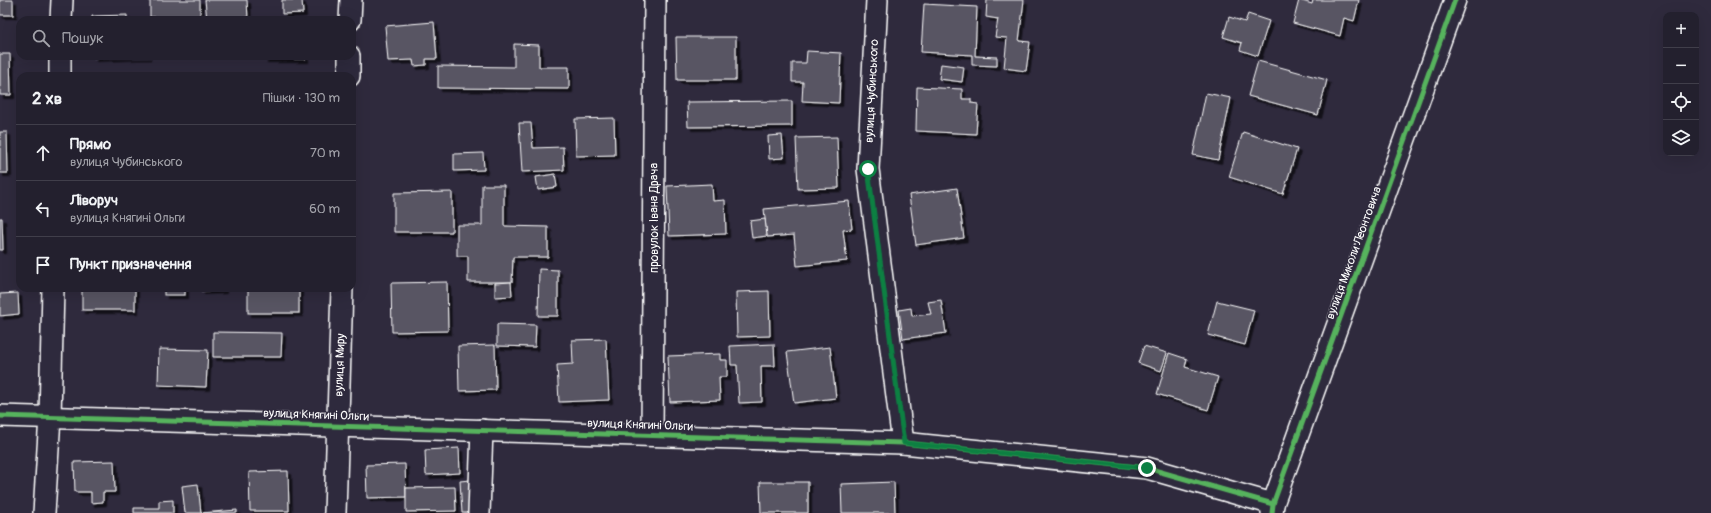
<!DOCTYPE html>
<html lang="uk">
<head>
<meta charset="utf-8">
<style>
  body { margin:0; font-family:Pangolin,sans-serif; background:#2f2d3a; color:#f1f3f6 }
  .controls { position:absolute; right:12px; top:12px; display:grid; overflow:hidden; border-radius:8px; box-shadow:0 4px 16px #0002 }
  .controls button { width:36px; height:36px; display:grid; place-items:center; padding:0; border:0; border-bottom:1px solid #403e4a; background:#23202e; color:#f1f3f6; font:20px sans-serif }
  .stop { position:absolute; width:12px; height:12px; margin:-9px; border:3px solid #0b8043; border-radius:50%; background:#fff }
  .stop.end { background:#0b8043; border-color:#fff; box-shadow:0 1px 4px #0008 }
  .list { margin:0; padding:0; list-style:none }
  h2 { display:flex; justify-content:space-between; align-items:center; height:52px; margin:0; padding:0 16px; font-size:17px }
  h2 small { font-size:13px; font-weight:400; color:#a3a3aa }
  .list li { display:grid; grid-template-columns:26px 1fr auto; gap:12px; align-items:center; box-sizing:border-box; height:56px; padding:0 16px; border-top:1px solid #403e4a }
  .list b { display:block; font-size:15px; white-space:nowrap }
  .list p { margin:0; font-size:13px; white-space:nowrap; color:#a3a3aa }
  .list em { font-size:13px; font-style:normal; color:#a3a3aa }
  .icon { flex:none; width:22px; height:22px; fill:none; stroke:currentColor; stroke-width:2; stroke-linecap:round; stroke-linejoin:round }
  .map { position:relative; flex:none; width:1711px; height:513px; overflow:hidden }
  .search { position:absolute; background:#23202e; box-shadow:0 4px 16px #0002; left:16px; top:16px; width:340px; height:44px; display:flex; align-items:center; gap:10px; box-sizing:border-box; padding:0 14px; border-radius:12px; color:#a3a3aa; font-size:15px }
  .panel { position:absolute; background:#23202e; box-shadow:0 4px 16px #0002; left:16px; top:72px; width:340px; height:220px; border-radius:12px }
  .map>svg:first-child { display:block }
</style>
</head>
<body>
<div class="map">
<svg width="1711" height="513" viewBox="0 0 1711 513">
  <defs>
    <filter id="shadow"><feDropShadow dx="3.5" dy="3.5" stdDeviation="0" flood-color="#0009"/></filter>
  </defs>
  <rect width="100%" height="100%" fill="#2f2a3d"/>
  <filter id="ink" filterUnits="userSpaceOnUse"><feTurbulence type="fractalNoise" baseFrequency=".025" numOctaves="2"/><feDisplacementMap in="SourceGraphic" scale="8" xChannelSelector="R" yChannelSelector="G"/><feConvolveMatrix kernelMatrix="1 2 1 2 8 2 1 2 1" color-interpolation-filters="sRGB"/></filter>
  <g filter="url(#ink)">
    <g fill="#595564" stroke="#fff" filter="url(#shadow)">
      <rect x="0" y="0" width="13" height="15"/>
      <path d="M150 0H200V18H191V20H172V17H150Z"/>
      <path d="M205 0H247L248 20H207Z"/>
      <path d="M282 0H302L303 13 282 14Z"/>
      <path d="M987 0H1024L1019 41 1030 42 1026 71 1004 68 1007 38 995 37 998 19 986 17Z"/>
      <path d="M1299 0 1312 4 1313 0H1359L1354 21 1344 18 1340 36 1293 23Z"/>
      <path d="M924 4 977 7 975 56 997 57V66L972 65V55L921 52Z"/>
      <path d="M1248 14 1269 21 1258 56 1240 50 1242 43 1223 37 1229 17 1245 22Z"/>
      <path d="M127 15V20H92V16Z"/>
      <path d="M434 22 437 59H426V65L414 66 413 60 388 61 385 26Z"/>
      <path d="M676 37H736V80H677Z"/>
      <path d="M514 44 539 45V67H569V89L438 88V66L514 67Z"/>
      <path d="M807 51 841 53 839 103 802 101 803 82H792V63H806Z"/>
      <path d="M0 54H10L11 95H0Z"/>
      <path d="M93 56H148L93 58Z"/>
      <rect x="264" y="56" width="41" height="3"/>
      <path d="M1258 61 1327 80 1318 115 1248 96Z"/>
      <path d="M941 64 964 67 962 82 939 79Z"/>
      <path d="M917 87 962 89V99H971V103L978 104 976 134 916 131Z"/>
      <path d="M1206 93 1231 98 1218 160 1193 155Z"/>
      <path d="M792 101V126L688 127 687 102Z"/>
      <path d="M614 118 615 155 576 156 575 119Z"/>
      <path d="M519 123H531L533 148 563 147 564 170 522 172Z"/>
      <path d="M0 132H7L8 173H0Z"/>
      <path d="M1243 132 1297 149 1283 194 1229 177Z"/>
      <path d="M782 135 784 158 769 159 768 136Z"/>
      <path d="M837 137 839 188 798 189 796 138Z"/>
      <path d="M483 153 484 170 454 171V154Z"/>
      <path d="M555 174 557 187 538 190 536 177Z"/>
      <path d="M712 184 713 201 725 200 726 234 669 236 667 186Z"/>
      <path d="M482 185H504V226L548 227V257H513L512 282H468V256H457V225H482Z"/>
      <path d="M957 188 964 238 916 245 909 195Z"/>
      <path d="M452 192V232H394V193Z"/>
      <path d="M849 201 852 229 843 230 847 261 797 266 794 235 767 237 764 209Z"/>
      <path d="M0 218H2L3 250H0Z"/>
      <path d="M765 219 767 236 752 238 750 221Z"/>
      <path d="M539 269 558 270V316H538Z"/>
      <path d="M447 282 448 331 392 332 391 283Z"/>
      <path d="M511 282 512 296 495 297V283Z"/>
      <rect x="82" y="288" width="53" height="22"/>
      <rect x="164" y="288" width="21" height="7"/>
      <path d="M201 288H223V290L201 291Z"/>
      <rect x="248" y="288" width="51" height="25"/>
      <path d="M769 291 770 336 737 337 736 292Z"/>
      <path d="M18 293 19 314 0 316V294Z"/>
      <path d="M941 300 946 333 903 339 899 310 911 308 912 316 931 314 928 302Z"/>
      <path d="M1217 301 1254 310 1245 345 1208 335Z"/>
      <path d="M497 324 536 325 535 347 497 346Z"/>
      <path d="M213 332 282 333 281 357H213Z"/>
      <path d="M606 339 609 400 559 402 557 365 573 364 572 340Z"/>
      <path d="M774 344 775 366H761L762 402 739 403 737 365H731L730 346Z"/>
      <path d="M495 345 496 390 459 391 458 346Z"/>
      <path d="M1144 346 1167 353 1161 371 1138 363Z"/>
      <path d="M830 347 836 398 794 403 787 352Z"/>
      <path d="M159 349 208 350 206 387 158 385Z"/>
      <path d="M1169 353 1187 359 1185 367 1218 377 1208 410 1157 394Z"/>
      <path d="M720 354V360H727V377H719L720 400 670 402 668 356Z"/>
      <path d="M459 448 460 473 426 475 425 450Z"/>
      <path d="M114 461 115 492H103V502L91 503V492H75L74 462Z"/>
      <path d="M405 464 406 497 367 498 366 465Z"/>
      <path d="M288 471 289 511H250L249 472Z"/>
      <path d="M470 480 472 513H462L460 481Z"/>
      <path d="M760 482H808V513H761Z"/>
      <path d="M894 482 895 513H842L841 484Z"/>
      <path d="M198 484 201 513 237 510V513H185L182 486Z"/>
      <path d="M455 487 456 511 406 512V488Z"/>
      <path d="M173 500V513H134V508H159V501Z"/>
    </g>
    <g fill="none" stroke-linecap="round" stroke-linejoin="round">
      <defs>
        <g id="street">
          <path d="M877 0 868 169 903 443"/>
          <path d="M61 20 62 0"/>
          <path d="M350 20 351 0"/>
          <path d="M60 76V56"/>
          <path d="M349 76V56"/>
          <path d="M0 416 903 443 1147 468 1273 504"/>
          <path d="M652 435 655 0"/>
          <path d="M44 513 50 417 53 288"/>
          <path d="M335 513 342 288"/>
          <path d="M479 513 482 430"/>
          <path d="M1272 513 1273 504 1455 0"/>
        </g>
      </defs>
      <use href="#street" stroke="#fff" stroke-width="24"/>
      <use href="#street" stroke="#2f2a3d" stroke-width="21"/>
      <defs>
        <g id="cycleway">
          <path d="M0 416 903 443 1147 468 1273 504"/>
          <path d="M1272 513 1273 504 1455 0"/>
        </g>
      </defs>
      <use href="#cycleway" stroke="#2f2a3d" stroke-width="8"/>
      <use href="#cycleway" stroke="#56b35d" stroke-width="5"/>
    </g>
  </g>
  <g fill="none" stroke-linecap="round" stroke-linejoin="round" filter="url(#ink)">
    <path stroke="#0b8043" stroke-width="5" d="M868 169 904 443 1147 468"/>
  </g>
  <g text-anchor="middle" dominant-baseline="central" stroke-width="3" stroke-linejoin="round" paint-order="stroke">
    <g font-size="12" fill="#fff" stroke="#2f2a3d">
      <text transform="translate(872 91) rotate(-87)">вулиця Чубинського</text>
      <text transform="translate(654 218) rotate(-90)">провулок Івана Драча</text>
      <text transform="translate(1354 253) rotate(-70)">вулиця Миколи Леонтовича</text>
      <text transform="translate(340 365) rotate(-88)">вулиця Миру</text>
      <text transform="translate(316 415) rotate(2)">вулиця Княгині Ольги</text>
      <text transform="translate(640 425) rotate(2)">вулиця Княгині Ольги</text>
    </g>
  </g>
</svg>
<div class="controls">
<button>+</button>
<button>−</button>
<button><svg class="icon" aria-label="locate" viewBox="0 0 24 24"><circle cx="12" cy="12" r="6"/><path d="M12 2v4M12 18v4M2 12h4M18 12h4"/></svg></button>
<button><svg class="icon" aria-label="layers" viewBox="0 0 24 24"><path d="M12 4l9 5-9 5-9-5zM3 14l9 5 9-5"/></svg></button>
</div>
<div class="stop" style="left:868px;top:169px"></div>
<div class="stop end" style="left:1147px;top:468px"></div>
<div class="search"><svg class="icon" aria-label="search" viewBox="0 0 24 24"><circle cx="10" cy="10" r="6"/><path d="M15 15l6 6"/></svg>Пошук</div>
<section class="panel">
<h2>2 хв<small>Пішки · 130 m</small></h2>
<ul class="list">
<li><svg class="icon" aria-label="ahead" viewBox="0 0 24 24"><path d="M12 20V5M6 11l6-6 6 6"/></svg><div><b>Прямо</b><p>вулиця Чубинського</p></div><em>70 m</em></li>
<li><svg class="icon" aria-label="left" viewBox="0 0 24 24"><path d="M17 20v-9H6M10 6l-5 5 5 5"/></svg><div><b>Ліворуч</b><p>вулиця Княгині Ольги</p></div><em>60 m</em></li>
<li><svg class="icon" aria-label="arrive" viewBox="0 0 24 24"><path d="M6 21V4h12l-3 4 3 4H6"/></svg><div><b>Пункт призначення</b></div></li>
</ul>
</section>
</div>
</body>
</html>
